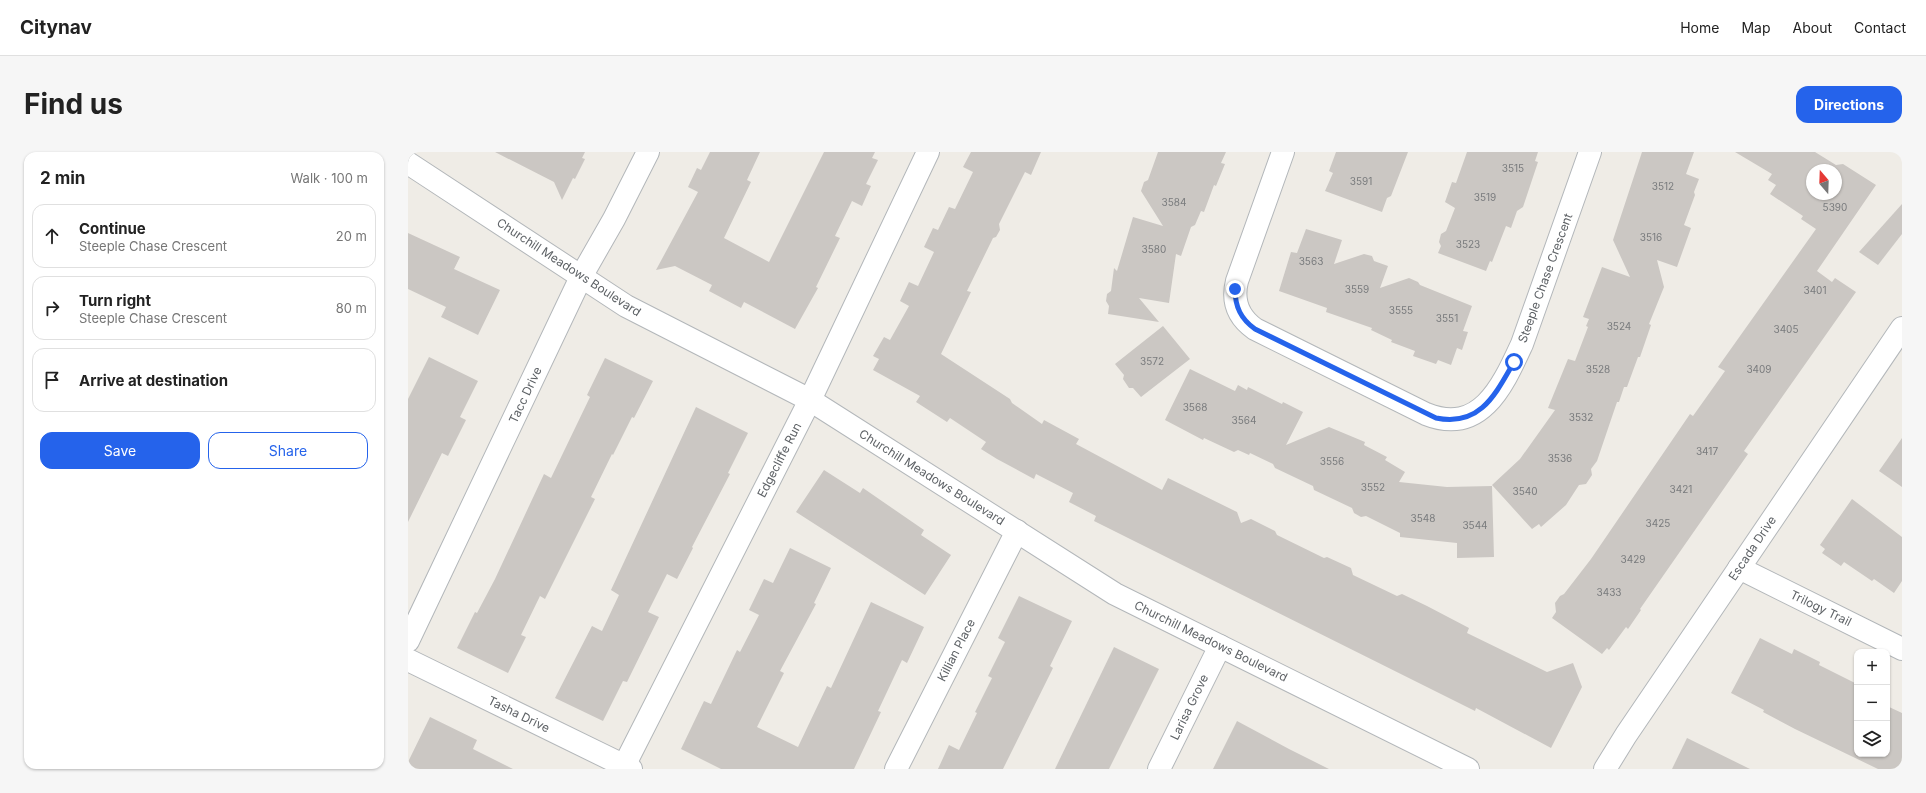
<!DOCTYPE html>
<html lang="en">
<head>
<meta charset="utf-8">
<style>
  body { margin:0; font-family:Inter,sans-serif; background:#f6f6f6; color:#222 }
  .controls { position:absolute; right:12px; bottom:12px; display:grid; overflow:hidden; border-radius:8px; box-shadow:0 1px 3px #0004 }
  .controls button { width:36px; height:36px; display:grid; place-items:center; padding:0; border:0; border-bottom:1px solid #e0e0e0; background:#fff; color:#222; font:20px sans-serif }
  .compass { position:absolute; left:1398px; top:12px; width:36px; height:36px; border-radius:50%; background:#fff; box-shadow:0 1px 3px #0004; rotate:341deg }
  .stop { position:absolute; width:12px; height:12px; margin:-9px; border:3px solid #2563eb; border-radius:50%; background:#fff }
  .stop.end { background:#2563eb; border-color:#fff; box-shadow:0 1px 4px #0008 }
  .list { margin:0; padding:0; list-style:none }
  h2 { display:flex; justify-content:space-between; align-items:center; height:52px; margin:0; padding:0 16px; font-size:17px }
  h2 small { font-size:13px; font-weight:400; color:#767676 }
  .list li { display:grid; grid-template-columns:26px 1fr auto; gap:12px; align-items:center; box-sizing:border-box; height:64px; margin:0 8px 8px; padding:0 8px; border:1px solid #e0e0e0; border-radius:12px }
  .list b { display:block; font-size:15px; white-space:nowrap }
  .list p { margin:0; font-size:13px; white-space:nowrap; color:#767676 }
  .list em { font-size:13px; font-style:normal; color:#767676 }
  .actions { display:flex; gap:8px; padding:12px 16px }
  .actions a { flex:1; padding:9px 0; border:1px solid #2563eb; border-radius:12px; text-align:center; font-size:14px; color:#2563eb }
  .actions .main { background:#2563eb; color:#fff }
  .icon { flex:none; width:22px; height:22px; fill:none; stroke:currentColor; stroke-width:2; stroke-linecap:round; stroke-linejoin:round }
  .map { position:relative; flex:none; width:1494px; height:617px; overflow:hidden; border-radius:12px }
  header { display:flex; align-items:center; gap:24px; box-sizing:border-box; height:56px; padding:0 20px; background:#fff; border-bottom:1px solid #e0e0e0 }
  header strong { font-size:19px }
  nav { display:flex; gap:22px; margin-inline-start:auto; font-size:14px }
  .intro { display:flex; align-items:center; justify-content:space-between; box-sizing:border-box; height:96px; padding:0 24px }
  h1 { margin:0; font-size:28px }
  .button { padding:10px 18px; border-radius:12px; background:#2563eb; color:#fff; font-size:14px; font-weight:700 }
  main { display:flex; gap:24px; padding:0 24px }
  aside { flex:1; background:#fff; border-radius:12px; box-shadow:0 1px 3px #0004 }
  .map>svg:first-child { display:block }
</style>
</head>
<body>
<header>
<strong>Citynav</strong>
<nav><a>Home</a><a>Map</a><a>About</a><a>Contact</a></nav>
</header>
<div class="intro"><h1>Find us</h1><a class="button">Directions</a></div>
<main>
<aside>
<h2>2 min<small>Walk · 100 m</small></h2>
<ul class="list">
<li><svg class="icon" aria-label="ahead" viewBox="0 0 24 24"><path d="M12 20V5M6 11l6-6 6 6"/></svg><div><b>Continue</b><p>Steeple Chase Crescent</p></div><em>20 m</em></li>
<li><svg class="icon" aria-label="right" viewBox="0 0 24 24"><path d="M7 20v-9h11M14 6l5 5-5 5"/></svg><div><b>Turn right</b><p>Steeple Chase Crescent</p></div><em>80 m</em></li>
<li><svg class="icon" aria-label="arrive" viewBox="0 0 24 24"><path d="M6 21V4h12l-3 4 3 4H6"/></svg><div><b>Arrive at destination</b></div></li>
</ul>
<div class="actions"><a class="main">Save</a><a>Share</a></div>
</aside>
<div class="map">
<svg width="1494" height="617" viewBox="0 0 1494 617">
  <rect width="100%" height="100%" fill="#efece6"/>
  <g fill="#cbc7c3" fill-rule="evenodd">
    <path d="M87 0H177L174 6 177 7 167 27 165 26 154 48 146 30Z"/>
    <path d="M302 0H352L339 28 343 30 316 86 361 110 416 0H467L464 6 470 8 458 32 463 34 454 54 444 49 427 84 432 86 408 135 410 136 387 177 336 150 333 156 301 139 304 133 267 114 248 118 290 40 280 35 289 16 293 18Z"/>
    <path d="M563 0H633L623 23 617 20 591 72 592 78 588 85 585 86 559 139 563 140 533 202 602 247 604 251 634 272 636 268 671 287 668 292 754 338 760 326 829 360 833 371 843 367 867 379 869 383 916 406 919 405 943 416 945 423 989 444 994 442 1019 454 1061 476 1059 481 1139 520 1165 511 1174 535 1143 596 1068 556 1067 559 686 369 688 364 661 350 665 341 628 322 626 327 589 307 573 297 578 290 542 266 539 270 508 250 512 244 465 218 471 207 465 204 476 185 482 188 501 154 492 149 501 130 510 134 526 100 516 95 525 76 530 78 541 55 547 57 565 20 555 15Z"/>
    <path d="M750 0H818L813 11 817 12 808 34 806 33 796 60 793 59 787 73 783 75 773 104 768 102 761 151 731 146 751 170 700 162 701 154 698 149 699 142 703 139 706 116 709 119 725 65 755 74 733 39 736 30 740 28Z"/>
    <path d="M928 0H1000L983 44 979 46 974 60 917 39 925 21 921 19Z"/>
    <path d="M1059 0H1130L1127 9 1130 10 1115 55 1109 59 1103 76 1098 74 1084 110 1082 109 1078 119 1030 101 1033 94 1031 90 1033 82 1038 79 1047 56 1037 50 1044 30 1048 31Z"/>
    <path d="M1234 0H1286L1278 22 1291 27 1286 40 1287 43 1276 73 1283 76 1269 115 1249 108 1256 135 1241 172 1243 173 1232 205H1230L1219 235H1216L1211 250H1209L1189 309 1183 317 1184 323 1178 332 1171 333 1158 353 1133 375 1131 372 1124 377 1084 333 1112 307 1147 258 1140 256 1160 207 1167 209 1180 175 1178 174 1181 167 1175 165 1194 115 1222 125 1205 88Z"/>
    <path d="M1327 0H1407L1428 13 1435 12 1468 33 1409 119 1424 130 1427 126 1448 140 1336 299 1340 302 1232 457 1233 458 1220 477 1218 475 1201 498 1199 496 1194 502 1144 466 1148 460 1147 451 1152 444 1156 442 1183 407 1282 262 1285 264 1317 219 1310 215 1408 77 1393 67 1395 64 1362 42 1368 33 1360 28 1364 22ZM1404 18H1428V42H1404Z"/>
    <path d="M1494 52V82L1470 113 1451 100Z"/>
    <path d="M898 77 934 88 926 112 956 102 964 104 966 109 980 114 972 136 1001 126 1010 130 1012 133 1064 154 1055 179 1060 180 1054 198 1049 196 1043 213 1030 208 1028 212 1005 204 1007 199 983 190 984 188 963 178 964 176 918 160 919 156 871 139 883 100 889 101Z"/>
    <path d="M0 81 52 105 46 117 92 138 70 183 33 165 38 155 0 137Z"/>
    <path d="M755 174 782 207 733 245 725 236H721L715 227 716 223 707 212Z"/>
    <path d="M21 205 70 229 52 265 58 268 40 304 34 301 0 370V247Z"/>
    <path d="M197 206 245 229 226 266 224 265 205 303 204 302 183 345 187 347 137 447 132 444 113 483 118 485 100 521 49 496 67 460 69 461 87 427 136 322 143 326 182 245 179 243Z"/>
    <path d="M782 217 827 239 830 233 839 238 840 235 874 252 875 250 895 260 878 293 921 275 957 290 956 293 979 305 977 308 997 320 991 330 1039 335 1084 334 1086 405 1049 406V391L992 385V381L958 364 953 365 946 361 944 356 906 338 905 334 867 316 865 312 842 301 841 303 830 298 826 300 796 286 795 288 757 268Z"/>
    <path d="M288 255 340 281 320 321 322 322 284 395 285 396 269 427 259 422 240 460 251 465 219 530 215 529 195 569 147 546 184 474 194 479 211 443 203 438Z"/>
    <path d="M1494 286V335L1471 319Z"/>
    <path d="M416 318 452 341 455 336 484 356 516 378 513 383 543 403 517 443 388 360Z"/>
    <path d="M1444 347 1494 385V429L1486 441 1466 427 1464 429 1436 410 1433 414 1414 401 1417 397 1412 393Z"/>
    <path d="M382 396 423 416 406 451 408 452 372 519 376 521 349 575 390 595 419 534 423 536 463 450 516 475 499 511 494 508 470 559 473 560 446 617H313L273 597 296 549 303 552 329 498 332 500 351 463 341 458 356 427 365 431Z"/>
    <path d="M611 444 664 469 642 514 645 516 595 617H530L541 593 551 598 569 561 567 560 584 526 580 524 597 490 590 486Z"/>
    <path d="M1352 486 1384 502 1386 497 1412 510 1411 513 1449 532V602H1479V554L1494 561V617H1470L1387 577 1355 560 1356 558 1323 541Z"/>
    <path d="M706 495 751 517 701 617H647Z"/>
    <path d="M22 565 69 588 65 597 105 617H0V610Z"/>
    <path d="M829 569 881 597 921 617H805Z"/>
    <path d="M1279 586 1342 617H1264Z"/>
  </g>
  <g fill="none" stroke-linecap="round" stroke-linejoin="round">
    <defs>
      <g id="minor">
        <path d="M875 0 829 129C824 149 830 165 847 177L1018 262C1073 284 1095 233 1114 192L1182 0"/>
        <path d="M1331 416 1494 497"/>
        <path d="M0 508 223 617"/>
        <path d="M216 614 402 248 520 0"/>
        <path d="M488 617 609 379"/>
        <path d="M751 617 812 494"/>
        <path d="M1197 617 1218 583 1494 176"/>
      </g>
      <g id="tertiary">
        <path d="M0 11 218 154 402 248 707 442 1060 617"/>
        <path d="M0 489 174 123 206 67 240 0"/>
      </g>
    </defs>
    <use href="#minor" stroke="#b3b7ba" stroke-width="24"/>
    <use href="#tertiary" stroke="#b3b7ba" stroke-width="24"/>
    <use href="#minor" stroke="#fff" stroke-width="22"/>
    <use href="#tertiary" stroke="#fff" stroke-width="22"/>
  </g>
  <g fill="none" stroke-linecap="round" stroke-linejoin="round">
    <path stroke="#2563eb" stroke-width="5" d="M827 137C827 155 833 167 847 177L1028 266C1072 275 1087 243 1106 210"/>
  </g>
  <g text-anchor="middle" dominant-baseline="central" stroke-width="3" stroke-linejoin="round" paint-order="stroke">
    <g font-size="10" fill="#797b7d">
      <text x="1105" y="16">3515</text>
      <text x="953" y="29">3591</text>
      <text x="1255" y="34">3512</text>
      <text x="1077" y="45">3519</text>
      <text x="766" y="50">3584</text>
      <text x="1427" y="55">5390</text>
      <text x="1243" y="85">3516</text>
      <text x="1060" y="92">3523</text>
      <text x="746" y="97">3580</text>
      <text x="903" y="109">3563</text>
      <text x="949" y="137">3559</text>
      <text x="1407" y="138">3401</text>
      <text x="993" y="158">3555</text>
      <text x="1039" y="166">3551</text>
      <text x="1211" y="174">3524</text>
      <text x="1378" y="177">3405</text>
      <text x="744" y="209">3572</text>
      <text x="1190" y="217">3528</text>
      <text x="1351" y="217">3409</text>
      <text x="787" y="255">3568</text>
      <text x="1173" y="265">3532</text>
      <text x="836" y="268">3564</text>
      <text x="1299" y="299">3417</text>
      <text x="1152" y="306">3536</text>
      <text x="924" y="309">3556</text>
      <text x="965" y="335">3552</text>
      <text x="1273" y="337">3421</text>
      <text x="1117" y="339">3540</text>
      <text x="1015" y="366">3548</text>
      <text x="1250" y="371">3425</text>
      <text x="1067" y="373">3544</text>
      <text x="1225" y="407">3429</text>
      <text x="1201" y="440">3433</text>
    </g>
    <g font-size="12" fill="#5e6266" stroke="#fff">
      <text transform="translate(161 115) rotate(33)">Churchill Meadows Boulevard</text>
      <text transform="translate(1137 126) rotate(-70)">Steeple Chase Crescent</text>
      <text transform="translate(117 243) rotate(-65)">Tacc Drive</text>
      <text transform="translate(371 308) rotate(-63)">Edgecliffe Run</text>
      <text transform="translate(524 325) rotate(32)">Churchill Meadows Boulevard</text>
      <text transform="translate(1344 396) rotate(-56)">Escada Drive</text>
      <text transform="translate(1413 456) rotate(26)">Trilogy Trail</text>
      <text transform="translate(803 489) rotate(26)">Churchill Meadows Boulevard</text>
      <text transform="translate(548 498) rotate(-63)">Killian Place</text>
      <text transform="translate(781 555) rotate(-64)">Larisa Grove</text>
      <text transform="translate(111 562) rotate(26)">Tasha Drive</text>
    </g>
  </g>
</svg>
<div class="controls">
<button>+</button>
<button>−</button>
<button><svg class="icon" aria-label="layers" viewBox="0 0 24 24"><path d="M12 4l9 5-9 5-9-5zM3 14l9 5 9-5"/></svg></button>
</div>
<svg class="compass" viewBox="-18 -18 36 36"><path d="M0-13l5 13h-10z" fill="#e53935"/><path d="M0 13l5-13h-10z" fill="#767676"/></svg>
<div class="stop" style="left:1106px;top:210px"></div>
<div class="stop end" style="left:827px;top:137px"></div>
</div>
</main>
</body>
</html>
